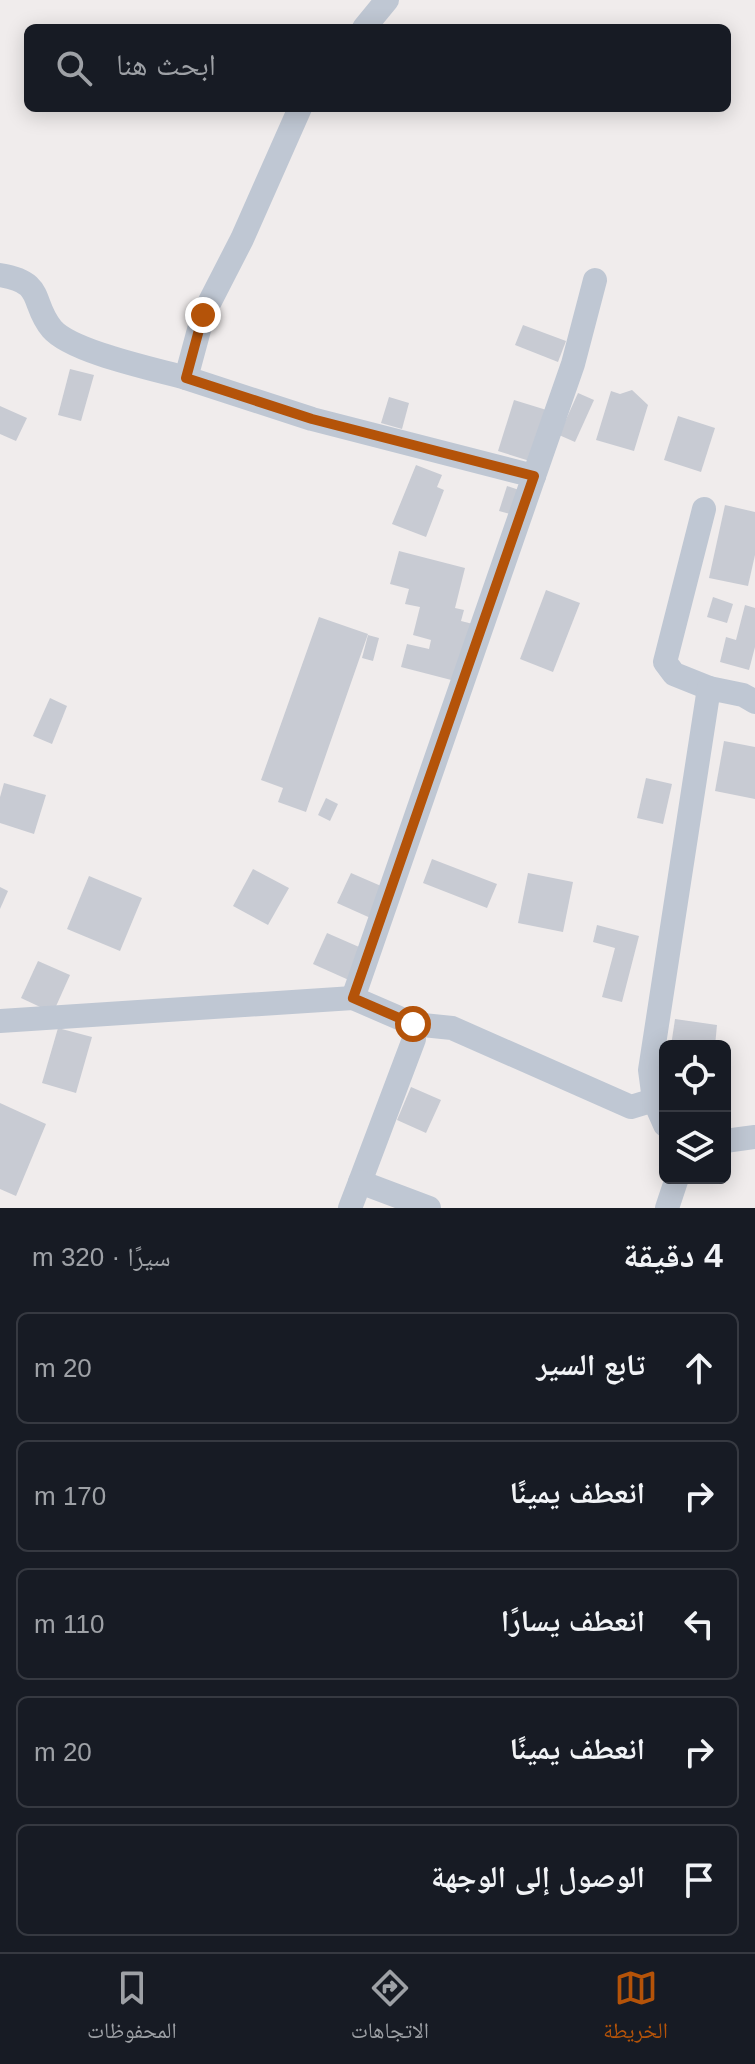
<!DOCTYPE html>
<html lang="ar">
<head>
<meta charset="utf-8">
<style>
  body { margin:0; font-family:Helvetica,"Noto Naskh Arabic",sans-serif; background:#242831; color:#f1f3f6; direction:rtl }
  .controls { position:absolute; right:24px; bottom:24px; display:grid; overflow:hidden; border-radius:12px; box-shadow:0 4px 20px #0003 }
  .controls button { width:72px; height:72px; display:grid; place-items:center; padding:0; border:0; border-bottom:2px solid #363941; background:#171b24; color:#f1f3f6; font:40px sans-serif }
  .stop { position:absolute; width:24px; height:24px; margin:-18px; border:6px solid #b45309; border-radius:50%; background:#fff }
  .stop.end { background:#b45309; border-color:#fff; box-shadow:0 2px 8px #0008 }
  .list { margin:0; padding:0; list-style:none }
  h2 { display:flex; justify-content:space-between; align-items:center; height:104px; margin:0; padding:0 32px; font-size:34px }
  h2 small { font-size:26px; font-weight:400; color:#9ea1a6 }
  .list li { display:grid; grid-template-columns:52px 1fr auto; gap:24px; align-items:center; box-sizing:border-box; height:112px; margin:0 16px 16px; padding:0 16px; border:2px solid #363941; border-radius:12px }
  .list b { display:block; font-size:30px; white-space:nowrap }
  .list em { font-size:26px; font-style:normal; color:#9ea1a6 }
  .icon { flex:none; width:44px; height:44px; fill:none; stroke:currentColor; stroke-width:2; stroke-linecap:round; stroke-linejoin:round }
  .map { position:relative; flex:none; width:755px; height:1208px; overflow:hidden; direction:ltr }
  .search { position:absolute; background:#171b24; box-shadow:0 4px 20px #0003; left:24px; right:24px; top:24px; height:88px; display:flex; align-items:center; gap:20px; box-sizing:border-box; padding:0 28px; border-radius:12px; color:#9ea1a6; font-size:30px }
  .sheet { height:744px; background:#171b24 }
  nav { display:flex; justify-content:space-around; align-items:center; box-sizing:border-box; height:112px; border-top:2px solid #363941; background:#171b24; font-size:22px; color:#9ea1a6 }
  nav a { display:grid; justify-items:center; gap:4px }
  nav .on { color:#b45309 }
  .map>svg:first-child { display:block }
</style>
</head>
<body>
<div class="map">
<svg width="755" height="1208" viewBox="0 0 755 1208">
  <rect width="100%" height="100%" fill="#f0ecec"/>
  <g fill="#c8cbd3">
    <path d="M523 325 566 341 558 362 515 345Z"/>
    <path d="M70 369 94 375 81 421 58 415Z"/>
    <path d="M632 390 648 405 634 451 596 440 611 391 620 394Z"/>
    <path d="M578 393 594 400 575 442 559 435Z"/>
    <path d="M389 397 409 403 402 429 381 423Z"/>
    <path d="M514 400 553 412 536 463 498 451Z"/>
    <path d="M0 406 27 418 16 441 0 434Z"/>
    <path d="M678 416 715 428 701 472 664 460Z"/>
    <path d="M416 465 442 475 437 487 444 490 426 537 392 524Z"/>
    <path d="M507 486 525 492 517 516 499 511Z"/>
    <path d="M725 505 755 512V555L748 586 709 578Z"/>
    <path d="M399 551 465 568 455 608 464 610 461 621 473 624 459 682 401 667 407 644 429 649 431 640 413 635 420 607 405 604 409 589 390 584Z"/>
    <path d="M546 590 580 603 553 672 520 659Z"/>
    <path d="M713 597 733 604 727 623 707 617Z"/>
    <path d="M745 605 755 608V647L749 670 720 662 726 637 736 640Z"/>
    <path d="M319 617 368 634 306 812 278 802 283 788 261 780Z"/>
    <path d="M368 635 379 638 373 661 362 658Z"/>
    <path d="M50 698 67 706 52 744 33 736Z"/>
    <path d="M724 741 755 747V799L715 791Z"/>
    <path d="M646 778 672 784 663 824 637 818Z"/>
    <path d="M4 783 46 795 34 834 0 823V797Z"/>
    <path d="M326 798 338 804 330 821 318 815Z"/>
    <path d="M432 859 497 884 487 908 423 883Z"/>
    <path d="M253 869 289 888 268 925 233 906Z"/>
    <path d="M351 873 388 889 375 920 337 903Z"/>
    <path d="M528 873 573 882 563 932 518 923Z"/>
    <path d="M89 876 142 898 120 951 67 929Z"/>
    <path d="M0 887 8 891 0 909Z"/>
    <path d="M597 925 639 936 622 1002 602 997 615 948 593 942Z"/>
    <path d="M327 933 366 950 351 981 313 964Z"/>
    <path d="M38 961 70 975 53 1013 21 998Z"/>
    <path d="M675 1019 717 1025 715 1046H671Z"/>
    <path d="M58 1028 92 1037 76 1093 42 1083Z"/>
    <path d="M411 1087 441 1100 426 1133 397 1120Z"/>
    <path d="M0 1103 46 1124 16 1196 0 1189Z"/>
  </g>
  <g fill="none" stroke-linecap="round" stroke-linejoin="round">
    <g stroke="#bfc7d3" stroke-width="24">
      <path d="M364 28 387 0"/>
      <path d="M300 108 242 239 203 315 186 378 312 419 534 476 353 998 413 1024 414 1039 360 1182"/>
      <path d="M0 275C46 282 30 303 52 329 72 352 154 369 186 378"/>
      <path d="M534 476 573 364 595 280"/>
      <path d="M704 509 665 662 674 674 709 688"/>
      <path d="M0 1021 353 998"/>
      <path d="M413 1024 452 1028 631 1107 654 1100"/>
      <path d="M665 1125 654 1100 650 1070 709 688 743 695 755 702"/>
      <path d="M725 1141 755 1137"/>
      <path d="M350 1208 360 1182 429 1208"/>
      <path d="M667 1208 677 1178"/>
    </g>
  </g>
  <g fill="none" stroke-linecap="round" stroke-linejoin="round">
    <path stroke="#b45309" stroke-width="10" d="M203 315 186 378 312 419 534 476 353 998 413 1024"/>
  </g>
</svg>
<div class="controls">
<button><svg class="icon" aria-label="locate" viewBox="0 0 24 24"><circle cx="12" cy="12" r="6"/><path d="M12 2v4M12 18v4M2 12h4M18 12h4"/></svg></button>
<button><svg class="icon" aria-label="layers" viewBox="0 0 24 24"><path d="M12 4l9 5-9 5-9-5zM3 14l9 5 9-5"/></svg></button>
</div>
<div class="stop" style="left:413px;top:1024px"></div>
<div class="stop end" style="left:203px;top:315px"></div>
<div class="search"><svg class="icon" aria-label="search" viewBox="0 0 24 24"><circle cx="10" cy="10" r="6"/><path d="M15 15l6 6"/></svg>ابحث هنا</div>
</div>
<section class="sheet">
<h2>4 دقيقة<small>سيرًا · 320 m</small></h2>
<ul class="list">
<li><svg class="icon" aria-label="ahead" viewBox="0 0 24 24"><path d="M12 20V5M6 11l6-6 6 6"/></svg><div><b>تابع السير</b></div><em>20 m</em></li>
<li><svg class="icon" aria-label="right" viewBox="0 0 24 24"><path d="M7 20v-9h11M14 6l5 5-5 5"/></svg><div><b>انعطف يمينًا</b></div><em>170 m</em></li>
<li><svg class="icon" aria-label="left" viewBox="0 0 24 24"><path d="M17 20v-9H6M10 6l-5 5 5 5"/></svg><div><b>انعطف يسارًا</b></div><em>110 m</em></li>
<li><svg class="icon" aria-label="right" viewBox="0 0 24 24"><path d="M7 20v-9h11M14 6l5 5-5 5"/></svg><div><b>انعطف يمينًا</b></div><em>20 m</em></li>
<li><svg class="icon" aria-label="arrive" viewBox="0 0 24 24"><path d="M6 21V4h12l-3 4 3 4H6"/></svg><div><b>الوصول إلى الوجهة</b></div></li>
</ul>
</section>
<nav>
<a class="on"><svg class="icon" aria-label="map" viewBox="0 0 24 24"><path d="M3 6l6-2 6 2 6-2v14l-6 2-6-2-6 2zM9 4v14M15 6v14"/></svg>الخريطة</a>
<a><svg class="icon" aria-label="directions" viewBox="0 0 24 24"><path d="M12 3l9 9-9 9-9-9zM9 14v-3h6M13 9l2 2-2 2"/></svg>الاتجاهات</a>
<a><svg class="icon" aria-label="saved" viewBox="0 0 24 24"><path d="M7 4h10v16l-5-4-5 4z"/></svg>المحفوظات</a>
</nav>
</body>
</html>
